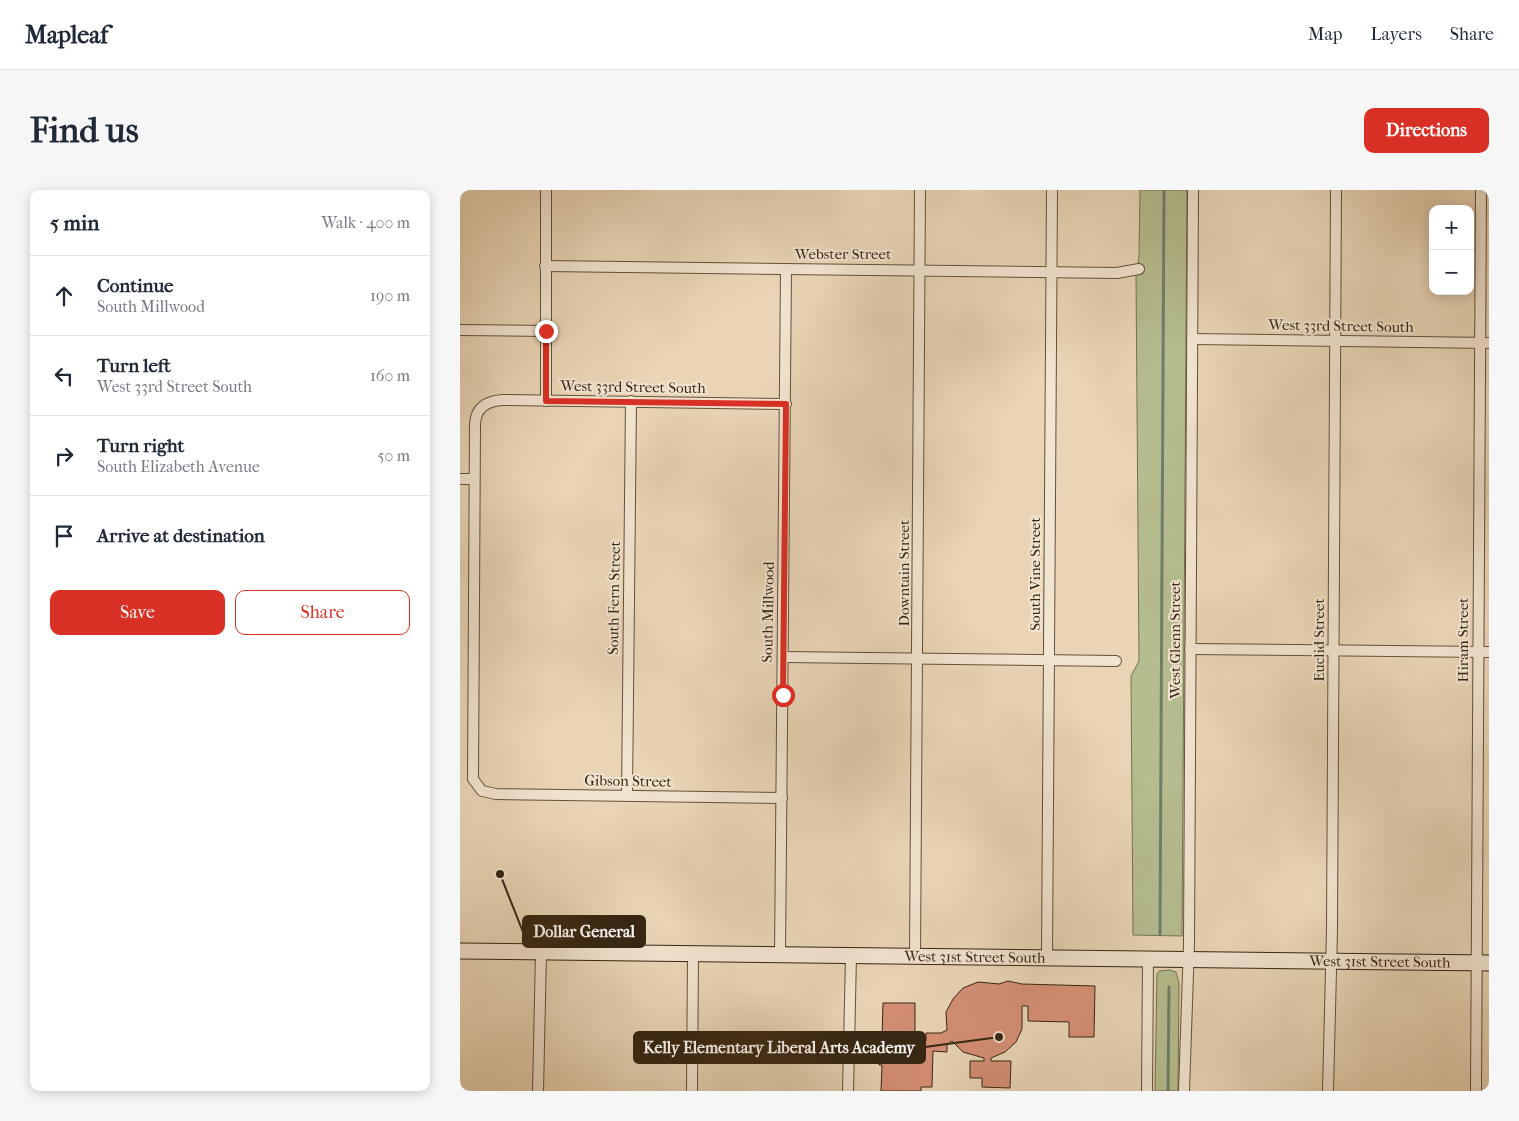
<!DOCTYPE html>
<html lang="en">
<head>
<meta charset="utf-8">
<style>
  body { margin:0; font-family:"IM FELL French Canon",serif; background:#f6f6f7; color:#1f2937 }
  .controls { position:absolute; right:15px; top:15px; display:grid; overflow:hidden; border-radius:10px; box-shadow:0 2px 12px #0003 }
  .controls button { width:45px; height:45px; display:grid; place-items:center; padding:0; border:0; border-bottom:1px solid #e0e1e3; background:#fff; color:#1f2937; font:25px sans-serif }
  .stop { position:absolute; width:15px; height:15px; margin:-11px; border:4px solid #d93025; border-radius:50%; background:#fff }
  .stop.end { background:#d93025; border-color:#fff; box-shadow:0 1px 5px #0008 }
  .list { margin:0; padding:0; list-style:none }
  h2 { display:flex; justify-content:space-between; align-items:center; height:65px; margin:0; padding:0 20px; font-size:21px }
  h2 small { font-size:16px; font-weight:400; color:#747a83 }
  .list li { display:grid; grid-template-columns:32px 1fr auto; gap:15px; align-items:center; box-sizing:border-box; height:80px; padding:0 20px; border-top:1px solid #e0e1e3 }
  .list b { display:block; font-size:19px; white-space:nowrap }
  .list p { margin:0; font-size:16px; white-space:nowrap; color:#747a83 }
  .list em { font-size:16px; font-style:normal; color:#747a83 }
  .actions { display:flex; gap:10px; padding:15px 20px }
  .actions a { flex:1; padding:11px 0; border:1px solid #d93025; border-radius:10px; text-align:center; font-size:18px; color:#d93025 }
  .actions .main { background:#d93025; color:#fff }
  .icon { flex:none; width:28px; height:28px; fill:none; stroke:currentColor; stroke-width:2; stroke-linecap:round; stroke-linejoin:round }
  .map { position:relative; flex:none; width:1029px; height:901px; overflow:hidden; border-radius:10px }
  header { display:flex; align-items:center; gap:30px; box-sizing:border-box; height:70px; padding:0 25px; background:#fff; border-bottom:1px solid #e0e1e3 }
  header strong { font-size:24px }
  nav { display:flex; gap:28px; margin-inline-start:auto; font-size:18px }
  .intro { display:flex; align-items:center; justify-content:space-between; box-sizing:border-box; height:120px; padding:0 30px }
  h1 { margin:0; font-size:35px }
  .button { padding:12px 22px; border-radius:10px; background:#d93025; color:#fff; font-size:18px; font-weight:700 }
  main { display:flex; gap:30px; padding:0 30px }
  aside { flex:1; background:#fff; border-radius:10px; box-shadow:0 2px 12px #0003 }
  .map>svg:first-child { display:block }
</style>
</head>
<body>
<header>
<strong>Mapleaf</strong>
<nav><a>Map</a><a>Layers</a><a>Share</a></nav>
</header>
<div class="intro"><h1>Find us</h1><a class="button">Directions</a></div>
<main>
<aside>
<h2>5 min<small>Walk · 400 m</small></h2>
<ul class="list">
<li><svg class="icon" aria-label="ahead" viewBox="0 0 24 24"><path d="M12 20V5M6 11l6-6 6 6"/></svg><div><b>Continue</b><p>South Millwood</p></div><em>190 m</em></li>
<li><svg class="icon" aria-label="left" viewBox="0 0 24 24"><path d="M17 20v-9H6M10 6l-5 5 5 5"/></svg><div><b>Turn left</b><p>West 33rd Street South</p></div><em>160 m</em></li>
<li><svg class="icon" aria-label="right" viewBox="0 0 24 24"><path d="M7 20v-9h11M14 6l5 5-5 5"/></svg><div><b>Turn right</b><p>South Elizabeth Avenue</p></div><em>50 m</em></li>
<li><svg class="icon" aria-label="arrive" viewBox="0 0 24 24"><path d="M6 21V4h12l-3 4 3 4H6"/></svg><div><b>Arrive at destination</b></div></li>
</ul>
<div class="actions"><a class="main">Save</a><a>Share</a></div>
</aside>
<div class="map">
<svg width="1029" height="901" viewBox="0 0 1029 901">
  <rect width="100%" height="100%" fill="#e9d5b6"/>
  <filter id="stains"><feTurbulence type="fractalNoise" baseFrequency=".004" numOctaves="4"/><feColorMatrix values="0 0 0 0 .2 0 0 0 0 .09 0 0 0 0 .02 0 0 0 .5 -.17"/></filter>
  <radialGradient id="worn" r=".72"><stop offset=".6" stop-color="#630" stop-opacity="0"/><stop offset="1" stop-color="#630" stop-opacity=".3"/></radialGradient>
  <g fill="#b5bd8f" stroke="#757250">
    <path d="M680 0H727L722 746 673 745 671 486 679 471 676 86 679 66Z"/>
    <path d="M710 780 716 782 719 793 718 901H695L697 784 699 781Z"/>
  </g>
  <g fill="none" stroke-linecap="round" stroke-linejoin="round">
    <g stroke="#707e6e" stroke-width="3">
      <path d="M700 744 704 0"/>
      <path d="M708 901 709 797"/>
    </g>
  </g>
  <path fill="#d58f75" stroke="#352612" d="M548 791 562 794 635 796 634 847H609V832L568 831V816H562V839L556 852 545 862 531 868V871H551L550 898 522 897V888H510V871H524V868L503 862 492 851 487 855V862L473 861 472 897H461V901H421L422 875H419V859H416L415 850H422L423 813H455V849H458V852L466 851V843H481L487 840 486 822 493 809 503 798 518 792 539 794Z"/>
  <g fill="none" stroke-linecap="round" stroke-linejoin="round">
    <defs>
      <g id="street">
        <path d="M86 0V211"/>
        <path d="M85 76 657 83 679 79"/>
        <path d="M0 140 86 141"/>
        <path d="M732 149 1029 153"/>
        <path d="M0 289H14"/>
        <path d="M730 459 1029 462"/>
        <path d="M323 467 656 471"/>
        <path d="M167 606 171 211"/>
        <path d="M322 608 36 604 22 601 13 589 15 234C16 217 27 211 43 210L326 214"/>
        <path d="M320 765 326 79"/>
        <path d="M455 767 460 0"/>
        <path d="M587 767 592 0"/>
        <path d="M78 901 81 762"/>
        <path d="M232 901 233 764"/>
        <path d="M388 901 391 766"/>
        <path d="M687 901 688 768"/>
        <path d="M724 901 729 754 733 0"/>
        <path d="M868 901 872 740 876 0"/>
        <path d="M1016 901 1021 0"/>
      </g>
      <g id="secondary">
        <path id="s1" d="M0 761 1029 773"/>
      </g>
    </defs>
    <use href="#street" stroke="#62523b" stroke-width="12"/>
    <use href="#secondary" stroke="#352612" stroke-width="17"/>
    <use href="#street" stroke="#f1e4d0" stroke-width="10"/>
    <use href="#secondary" stroke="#f1e4d0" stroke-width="15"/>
  </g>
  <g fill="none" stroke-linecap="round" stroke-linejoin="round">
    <path stroke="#d93025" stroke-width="6" d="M86 141V211L326 214 323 505"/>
  </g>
  <g text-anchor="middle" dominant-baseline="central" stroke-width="4" stroke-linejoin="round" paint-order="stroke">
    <g font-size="15" fill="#352612" stroke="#f1e4d0">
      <text x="383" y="64">Webster Street</text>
      <text transform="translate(881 136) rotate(1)">West 33rd Street South</text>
      <text transform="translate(173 197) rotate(1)">West 33rd Street South</text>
      <text transform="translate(444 383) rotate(-90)">Downtain Street</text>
      <text transform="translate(575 384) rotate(-90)">South Vine Street</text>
      <text transform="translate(154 408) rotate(-89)">South Fern Street</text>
      <text transform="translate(308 422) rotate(-89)">South Millwood</text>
      <text transform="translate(715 450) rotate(-90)">West Glenn Street</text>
      <text transform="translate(859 450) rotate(-90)">Euclid Street</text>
      <text transform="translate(1003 450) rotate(-90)">Hiram Street</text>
      <text transform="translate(168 591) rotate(1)">Gibson Street</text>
      <text stroke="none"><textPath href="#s1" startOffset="515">West 31st Street South</textPath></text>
      <text stroke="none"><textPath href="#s1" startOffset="920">West 31st Street South</textPath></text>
    </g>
  </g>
  <path fill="none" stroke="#352612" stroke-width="2" d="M40 684L63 742M539 847L465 857"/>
  <g fill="#352612" stroke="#f1e4d0" stroke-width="2">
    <circle cx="40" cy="684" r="5"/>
    <circle cx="539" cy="847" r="5"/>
  </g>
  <g fill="#352612" stroke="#352612" stroke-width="2">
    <rect x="63" y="726" width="122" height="31" rx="5"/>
    <rect x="174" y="842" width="291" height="31" rx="5"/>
  </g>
  <g font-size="16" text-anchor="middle" font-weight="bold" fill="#fff">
    <text x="124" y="747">Dollar General</text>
    <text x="319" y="863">Kelly Elementary Liberal Arts Academy</text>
  </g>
  <rect width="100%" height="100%" filter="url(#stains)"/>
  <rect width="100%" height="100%" fill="url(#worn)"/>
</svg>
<div class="controls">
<button>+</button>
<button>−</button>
</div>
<div class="stop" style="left:323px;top:505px"></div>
<div class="stop end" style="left:86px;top:141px"></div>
</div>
</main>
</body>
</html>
